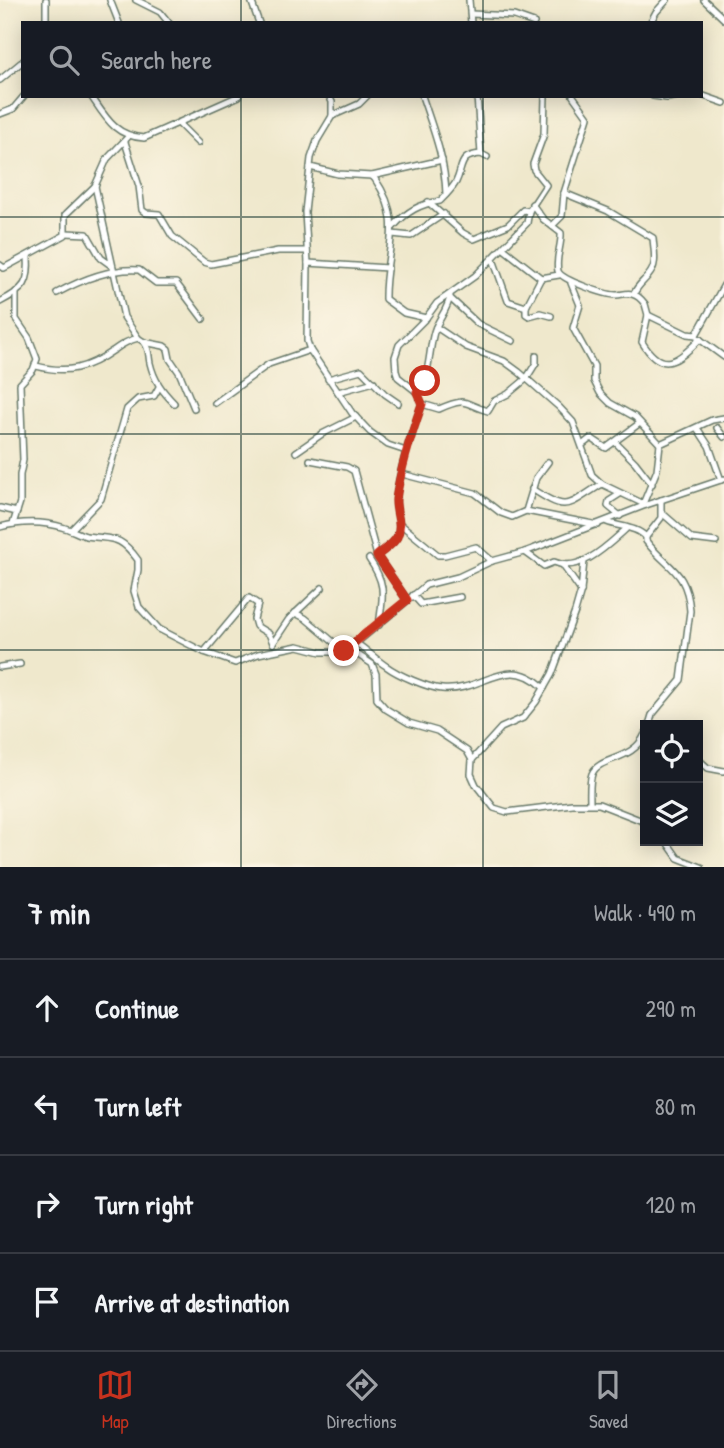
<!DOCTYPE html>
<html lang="en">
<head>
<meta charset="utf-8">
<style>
  body { margin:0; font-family:"Patrick Hand",sans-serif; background:#242831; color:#f1f3f6 }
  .controls { position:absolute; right:21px; bottom:21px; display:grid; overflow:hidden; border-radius:0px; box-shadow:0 4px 18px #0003 }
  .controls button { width:63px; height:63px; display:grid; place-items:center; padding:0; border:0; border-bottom:2px solid #363941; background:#171b24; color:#f1f3f6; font:35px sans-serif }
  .stop { position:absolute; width:21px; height:21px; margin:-16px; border:5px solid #c8321e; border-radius:50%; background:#fff }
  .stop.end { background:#c8321e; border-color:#fff; box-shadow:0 2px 7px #0008 }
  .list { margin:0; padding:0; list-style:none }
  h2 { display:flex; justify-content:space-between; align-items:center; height:91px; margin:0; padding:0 28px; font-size:30px }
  h2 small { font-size:23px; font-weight:400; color:#9ea1a6 }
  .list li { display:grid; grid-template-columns:46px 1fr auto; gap:21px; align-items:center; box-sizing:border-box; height:98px; padding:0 28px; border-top:2px solid #363941 }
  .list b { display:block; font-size:26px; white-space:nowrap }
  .list em { font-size:23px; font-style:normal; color:#9ea1a6 }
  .icon { flex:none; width:38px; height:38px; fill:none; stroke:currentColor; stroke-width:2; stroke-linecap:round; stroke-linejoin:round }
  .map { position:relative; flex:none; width:724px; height:867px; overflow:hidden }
  .search { position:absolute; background:#171b24; box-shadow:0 4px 18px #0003; left:21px; right:21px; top:21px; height:77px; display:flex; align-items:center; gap:18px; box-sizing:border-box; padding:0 24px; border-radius:0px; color:#9ea1a6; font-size:26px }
  .sheet { height:483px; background:#171b24 }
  nav { display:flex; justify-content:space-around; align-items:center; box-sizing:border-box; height:98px; border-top:2px solid #363941; background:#171b24; font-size:19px; color:#9ea1a6 }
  nav a { display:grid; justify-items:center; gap:4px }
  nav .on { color:#c8321e }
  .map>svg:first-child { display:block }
</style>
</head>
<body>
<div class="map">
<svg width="724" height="867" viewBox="0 0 724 867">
  <rect width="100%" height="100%" fill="#fcf5e5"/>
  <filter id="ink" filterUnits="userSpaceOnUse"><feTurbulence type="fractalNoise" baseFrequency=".0143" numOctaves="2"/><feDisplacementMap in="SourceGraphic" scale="14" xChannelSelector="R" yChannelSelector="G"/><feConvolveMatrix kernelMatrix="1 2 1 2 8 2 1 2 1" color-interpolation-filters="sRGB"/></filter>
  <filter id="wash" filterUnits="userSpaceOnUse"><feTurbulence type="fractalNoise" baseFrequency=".00686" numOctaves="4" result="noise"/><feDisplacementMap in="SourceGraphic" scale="28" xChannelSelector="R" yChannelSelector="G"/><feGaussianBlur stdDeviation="1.57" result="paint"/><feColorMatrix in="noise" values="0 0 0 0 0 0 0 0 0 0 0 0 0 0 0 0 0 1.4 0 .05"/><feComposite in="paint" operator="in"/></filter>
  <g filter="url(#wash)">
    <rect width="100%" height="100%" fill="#efe8cc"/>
  </g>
  <g filter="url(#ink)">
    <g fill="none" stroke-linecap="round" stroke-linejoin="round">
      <defs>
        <g id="minor">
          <path d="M110 0 119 23"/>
          <path d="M136 0 160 12 169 23"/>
          <path d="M251 0 259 23"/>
          <path d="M469 0 471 23"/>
          <path d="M704 0 724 19"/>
          <path d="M471 14 514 16 534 23"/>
          <path d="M46 23V0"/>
          <path d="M650 23 656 12 667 0"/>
          <path d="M0 80 23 61"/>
          <path d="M701 95 724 103"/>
          <path d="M91 96C106 118 115 136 144 138L239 96"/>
          <path d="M329 96 332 102V116"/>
          <path d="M367 96 359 104 332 116 317 141 311 158 305 212 308 263 307 341 310 350 352 413 370 432 388 445 406 451"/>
          <path d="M422 96C433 129 445 159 446 194"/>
          <path d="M477 96 481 154"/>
          <path d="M653 96 667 98 678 96"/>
          <path d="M0 114 13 109 24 96"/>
          <path d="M178 123 198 143"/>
          <path d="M125 142 139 186 142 210 146 213 159 214 172 236 204 262 211 264 278 251H307"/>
          <path d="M310 167 338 174 372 176 375 179C406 224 384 251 385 299L404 313 426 318"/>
          <path d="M372 176 442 160"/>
          <path d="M95 186 124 317 138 338 144 342 164 346 168 349 170 359 179 372 194 408"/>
          <path d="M564 193 608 211 653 238C654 252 658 265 648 276 642 283 637 286 634 294"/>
          <path d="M428 202 463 233 474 239 508 225 523 210 529 211"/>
          <path d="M532 204 543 219 561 233C562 245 555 258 558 271 561 280 606 295 616 295 622 295 627 292 632 294 637 295 642 300 645 304L648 315 642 342C662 375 677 362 700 339"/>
          <path d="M552 226 562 216 564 193 588 117 573 96"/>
          <path d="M393 227C407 211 420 204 440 201 446 195 452 189 456 182 464 165 458 156 481 154L487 157"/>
          <path d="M66 233 87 234 101 258 112 266"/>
          <path d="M392 234 411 236 444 214"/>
          <path d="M504 249 541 278 559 275"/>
          <path d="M493 259 508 301 526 307"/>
          <path d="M308 263 388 268"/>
          <path d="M0 265 4 268 65 235V215L95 186 107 159 128 137"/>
          <path d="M541 278 526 307V314L529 316 540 313 551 316"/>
          <path d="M571 283 580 305 573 328 594 366V381L600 393 610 403 635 417 660 444 657 470 643 504"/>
          <path d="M57 293C81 280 111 268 139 270L156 283H176L203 319"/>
          <path d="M450 298 478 324 513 341"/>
          <path d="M0 302C25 289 30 283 28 256"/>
          <path d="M648 315 687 334 696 335 724 285"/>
          <path d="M436 327 466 347 504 361 519 372 559 407 573 422 592 475 602 484 646 505"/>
          <path d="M698 338 724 357"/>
          <path d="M144 342C150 350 148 354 150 363 154 380 162 391 174 403"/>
          <path d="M36 366C67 374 87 369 114 350 123 344 127 341 138 338"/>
          <path d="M328 379 361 370 385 394 398 403"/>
          <path d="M338 392 374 382"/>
          <path d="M417 392C431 374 428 354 434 332 438 319 448 310 450 296"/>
          <path d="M215 403 269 364 310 350"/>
          <path d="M422 404 439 409C469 396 462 404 488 411L494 401 508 394 526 379 536 363V356"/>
          <path d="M697 428 709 446 721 480"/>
          <path d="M717 428 724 437"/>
          <path d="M615 442 635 462 652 484"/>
          <path d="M660 444 712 420 724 418"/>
          <path d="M582 445 591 438 606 448 640 423"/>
          <path d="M296 452 322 434 356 417"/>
          <path d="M310 460 347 467 354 471 377 556"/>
          <path d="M402 474 475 493 501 513 512 517 526 511 536 478 548 462"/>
          <path d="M532 489C569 513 566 506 602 484"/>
          <path d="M620 494 609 501 608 506 620 516"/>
          <path d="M0 508 17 512"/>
          <path d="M526 511 598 525"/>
          <path d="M662 513 692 539 716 542"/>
          <path d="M607 522C620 527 637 527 646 537"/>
          <path d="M399 523 438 555H445L476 547 492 561"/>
          <path d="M13 524 20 502V475L23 460 20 384 33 370 37 359 29 338 16 319V292"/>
          <path d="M0 527C23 521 43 521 65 528 72 530 79 534 86 536 113 540 119 534 138 560V570L134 591 139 607 159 629 204 652 235 663 258 654 298 646 321 652H337L349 649 426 585 458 577 492 561 525 552 646 505 724 479"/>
          <path d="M71 530 101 499 127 409 138 399 154 396 159 387"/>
          <path d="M525 552 544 566 554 562C580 574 608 545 626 529"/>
          <path d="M369 559C387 585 383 595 379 625"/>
          <path d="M564 567 581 591"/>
          <path d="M413 595 421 604 460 597"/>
          <path d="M407 600 377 556C383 550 393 545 397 537 403 525 395 512 396 499 400 467 411 435 422 404L417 392 398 377 396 371 395 357 399 345 426 318 437 303 475 276 527 223 529 211 546 185 534 170 533 164 544 134 545 96"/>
          <path d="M295 613 305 618 344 651"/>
          <path d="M273 643 289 619 322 588"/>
          <path d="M356 643C367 650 375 659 386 666 398 675 428 688 442 689 482 693 508 652 544 688"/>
          <path d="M349 649 372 664 376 674 377 699 386 709 409 723 437 731 467 751 472 760 471 774 476 785 494 808 507 812 572 804H599L645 822"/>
          <path d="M204 652 249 598 258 604 254 619 256 626 269 634 273 643"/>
          <path d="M0 667 20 664"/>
          <path d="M649 725 652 715 681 680 690 611C687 569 667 569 646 541V537L661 518V500"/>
          <path d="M698 759 708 768 724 771"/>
          <path d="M472 760 501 728 523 718 536 702 552 674 575 612 581 591 584 561"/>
          <path d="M590 803C590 794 589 782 592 774 599 756 633 762 645 734"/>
          <path d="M666 841 678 858 701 867"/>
        </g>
      </defs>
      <use href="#minor" stroke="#687969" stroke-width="8"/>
      <use href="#minor" stroke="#fff" stroke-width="5"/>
    </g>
  </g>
  <g fill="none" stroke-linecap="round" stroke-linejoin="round" filter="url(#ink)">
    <path stroke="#c8321e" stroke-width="9" d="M344 651 407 600 377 556C383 550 393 545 397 537 403 525 395 512 396 499 401 467 411 435 422 404L417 392 425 381"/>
  </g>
  <path fill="none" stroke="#1f3d34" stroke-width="2" stroke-opacity="0.55" d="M241 0V23M483 0V23M241 96V867M483 96V867M0 217H724M0 434H724M0 650H724"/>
</svg>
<div class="controls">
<button><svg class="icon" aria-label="locate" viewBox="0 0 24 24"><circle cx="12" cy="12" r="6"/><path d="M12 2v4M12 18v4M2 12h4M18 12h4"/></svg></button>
<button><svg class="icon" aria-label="layers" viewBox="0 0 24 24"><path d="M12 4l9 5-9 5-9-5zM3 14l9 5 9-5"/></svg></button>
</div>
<div class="stop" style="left:425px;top:381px"></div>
<div class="stop end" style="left:344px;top:651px"></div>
<div class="search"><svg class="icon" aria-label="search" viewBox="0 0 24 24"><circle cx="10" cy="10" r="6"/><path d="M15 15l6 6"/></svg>Search here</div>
</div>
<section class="sheet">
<h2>7 min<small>Walk · 490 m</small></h2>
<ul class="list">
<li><svg class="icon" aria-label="ahead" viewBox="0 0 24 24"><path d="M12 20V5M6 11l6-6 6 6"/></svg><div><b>Continue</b></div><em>290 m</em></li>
<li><svg class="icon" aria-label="left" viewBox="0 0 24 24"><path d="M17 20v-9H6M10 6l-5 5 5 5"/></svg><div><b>Turn left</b></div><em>80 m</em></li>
<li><svg class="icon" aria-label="right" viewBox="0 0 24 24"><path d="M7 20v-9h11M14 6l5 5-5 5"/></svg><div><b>Turn right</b></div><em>120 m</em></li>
<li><svg class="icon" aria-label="arrive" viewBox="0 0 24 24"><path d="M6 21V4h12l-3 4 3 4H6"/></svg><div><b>Arrive at destination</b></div></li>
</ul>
</section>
<nav>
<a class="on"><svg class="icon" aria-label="map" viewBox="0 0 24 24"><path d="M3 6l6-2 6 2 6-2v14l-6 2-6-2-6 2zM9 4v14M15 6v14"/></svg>Map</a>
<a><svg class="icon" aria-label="directions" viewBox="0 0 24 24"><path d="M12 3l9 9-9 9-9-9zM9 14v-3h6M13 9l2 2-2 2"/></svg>Directions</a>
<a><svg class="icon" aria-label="saved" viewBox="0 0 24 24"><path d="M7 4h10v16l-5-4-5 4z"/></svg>Saved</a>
</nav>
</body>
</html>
